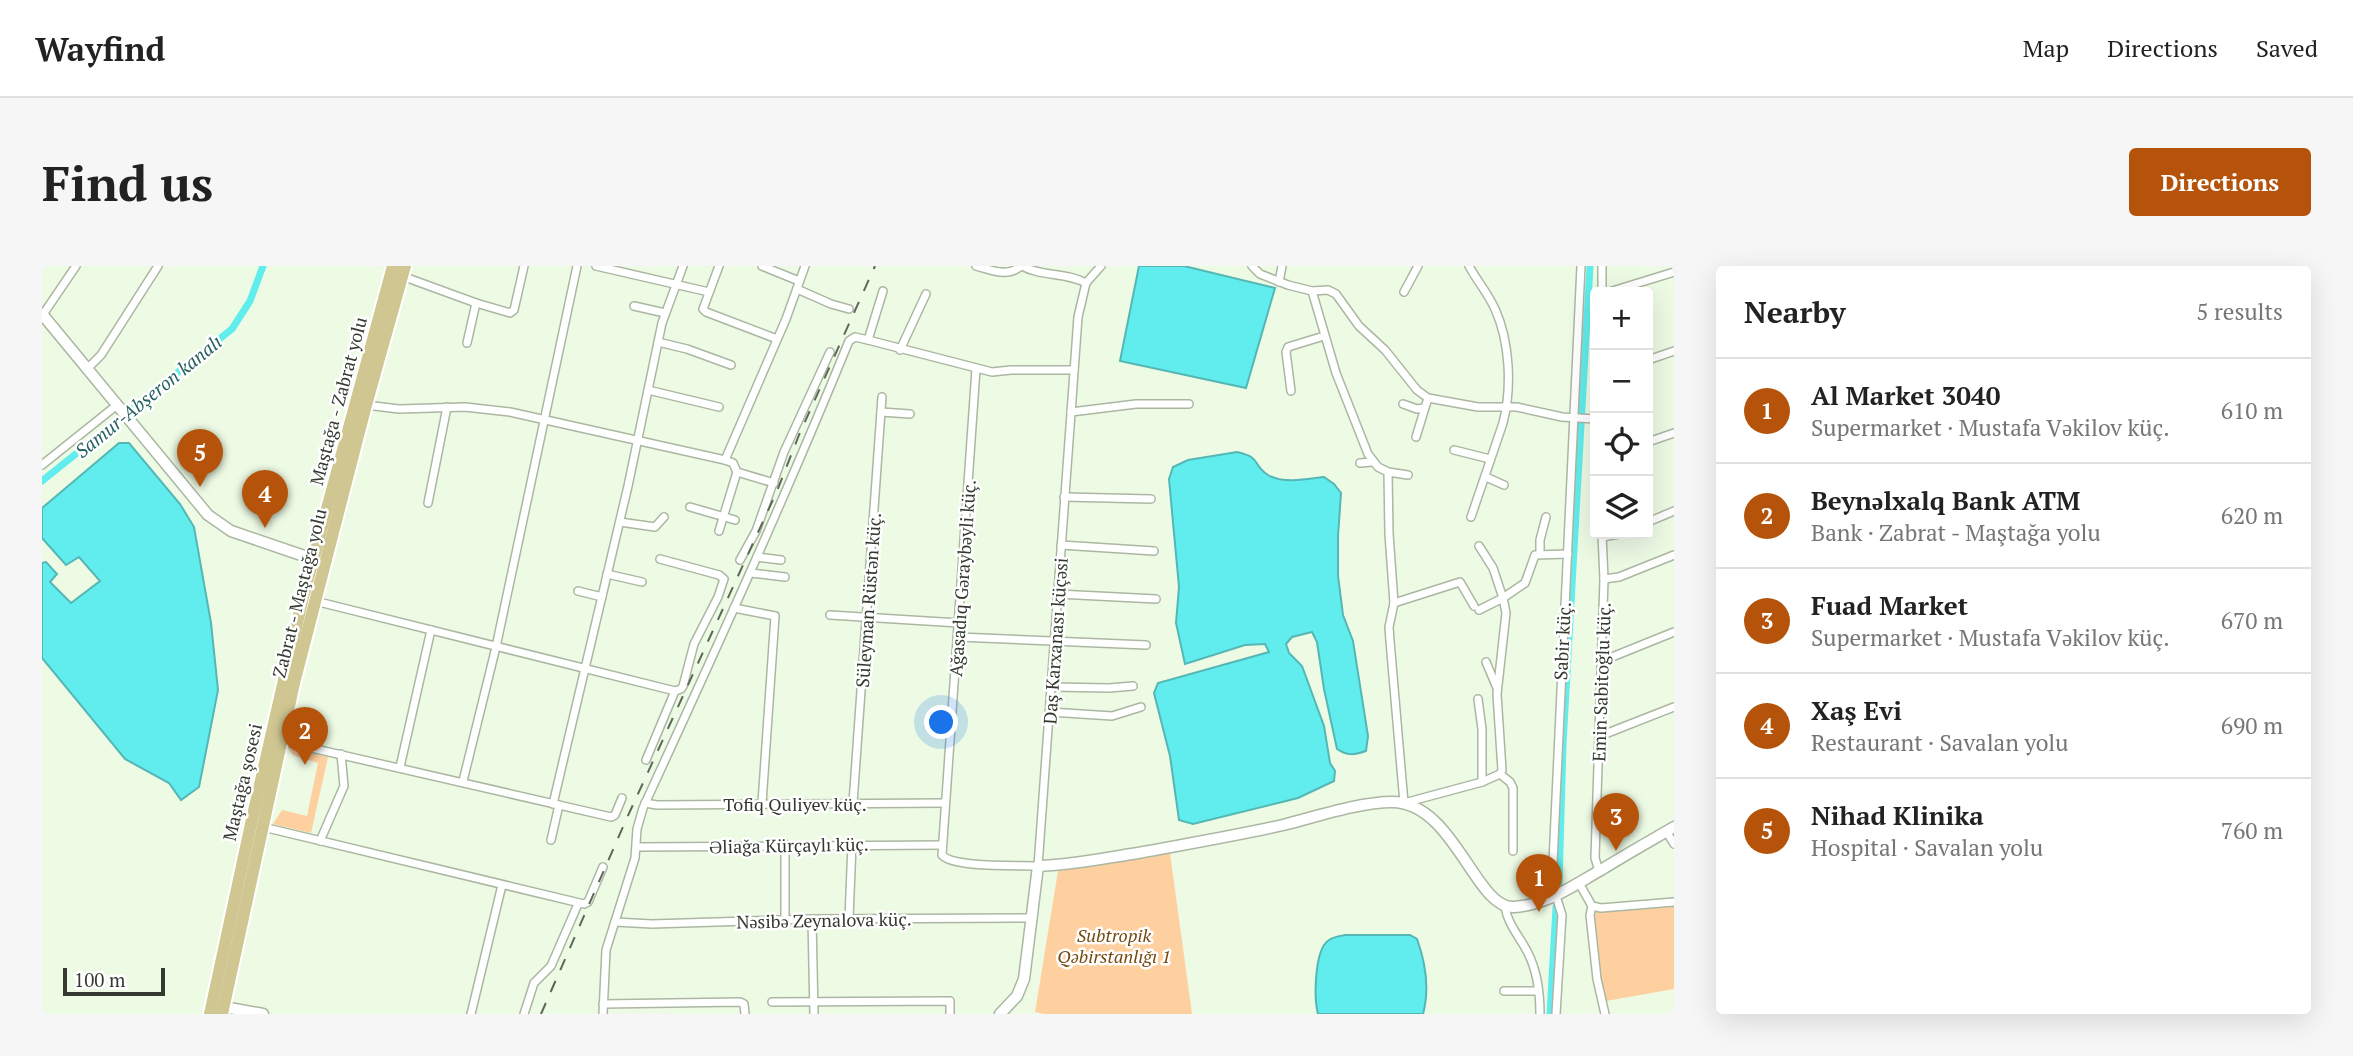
<!DOCTYPE html>
<html lang="en">
<head>
<meta charset="utf-8">
<style>
  body { margin:0; font-family:"PT Serif",serif; background:#f6f6f6; color:#222 }
  .controls { position:absolute; right:21px; top:21px; display:grid; overflow:hidden; border-radius:7px; box-shadow:0 7px 28px #0002 }
  .controls button { width:63px; height:63px; display:grid; place-items:center; padding:0; border:0; border-bottom:2px solid #e0e0e0; background:#fff; color:#222; font:35px sans-serif }
  .scale { position:absolute; left:21px; bottom:18px; width:102px; box-sizing:border-box; padding-left:7px; border:4px solid #353a31; border-top:0; font-size:19px; line-height:24px; white-space:nowrap; color:#353a31; -webkit-text-stroke:5px #fff; paint-order:stroke }
  .you { position:absolute; left:900px; top:457px; width:24px; height:24px; margin:-18px; border:5px solid #fff; border-radius:50%; background:#1a73e8; box-shadow:0 0 0 10px #1a73e833 }
  .badge { display:grid; place-items:center; width:46px; height:46px; border-radius:50%; background:#b45309; color:#fff; font-size:23px; font-weight:700 }
  .pin { position:absolute; translate:-50% -58px; filter:drop-shadow(0 2px 4px #0008) }
  .pin::after { content:''; position:absolute; top:37px; width:24px; height:21px; background:inherit; clip-path:polygon(0 0,100% 0,50% 100%) }
  .list { margin:0; padding:0; list-style:none }
  h2 { display:flex; justify-content:space-between; align-items:center; height:91px; margin:0; padding:0 28px; font-size:30px }
  h2 small { font-size:23px; font-weight:400; color:#767676 }
  .list li { display:grid; grid-template-columns:46px 1fr auto; gap:21px; align-items:center; box-sizing:border-box; height:105px; padding:0 28px; border-top:2px solid #e0e0e0 }
  .list b { display:block; font-size:26px; white-space:nowrap }
  .list p { margin:0; font-size:23px; white-space:nowrap; color:#767676 }
  .list em { font-size:23px; font-style:normal; color:#767676 }
  .icon { flex:none; width:38px; height:38px; fill:none; stroke:currentColor; stroke-width:2; stroke-linecap:round; stroke-linejoin:round }
  .map { position:relative; flex:none; width:1632px; height:748px; overflow:hidden; border-radius:7px }
  header { display:flex; align-items:center; gap:42px; box-sizing:border-box; height:98px; padding:0 35px; background:#fff; border-bottom:2px solid #e0e0e0 }
  header strong { font-size:33px }
  nav { display:flex; gap:38px; margin-inline-start:auto; font-size:24px }
  .intro { display:flex; align-items:center; justify-content:space-between; box-sizing:border-box; height:168px; padding:0 42px }
  h1 { margin:0; font-size:49px }
  .button { padding:18px 32px; border-radius:7px; background:#b45309; color:#fff; font-size:24px; font-weight:700 }
  main { display:flex; gap:42px; padding:0 42px }
  aside { flex:1; background:#fff; border-radius:7px; box-shadow:0 7px 28px #0002 }
  .map>svg:first-child { display:block }
</style>
</head>
<body>
<header>
<strong>Wayfind</strong>
<nav><a>Map</a><a>Directions</a><a>Saved</a></nav>
</header>
<div class="intro"><h1>Find us</h1><a class="button">Directions</a></div>
<main>
<div class="map">
<svg width="1632" height="748" viewBox="0 0 1632 748">
  <rect width="100%" height="100%" fill="#edfae4"/>
  <g fill="#ffd09f">
    <path d="M246 482 286 491 269 567 231 558 240 544 265 550 276 497 251 489Z"/>
    <path d="M1128 587 1150 748H1002L993 746 1016 605Z"/>
    <path d="M1632 640V723L1564 735 1558 712 1552 646Z"/>
  </g>
  <g fill="#61eded" stroke="#54b7b5" stroke-width="2">
    <path d="M1097 0H1142L1233 22 1204 122 1078 95Z"/>
    <path d="M77 177H87L138 238 152 261 169 357 176 424 157 521 139 534 127 517 83 493 0 392V297L4 296 15 308 8 316 29 337 58 315 37 291 24 299 0 272V242Z"/>
    <path d="M1195 186C1221 192 1209 198 1226 209 1241 218 1266 213 1282 211L1292 218 1299 227 1296 270V310L1301 349 1311 375 1326 470 1324 485C1312 489 1305 490 1295 483L1282 423 1275 376 1270 366 1250 371 1244 378 1247 387 1260 400 1282 460 1288 497 1293 505 1292 515 1256 532 1151 558 1137 554 1128 490 1112 427 1116 417 1227 386 1223 378 1203 379 1143 398 1134 357 1137 321 1127 213 1131 201 1146 194Z"/>
    <path d="M1303 669H1368L1375 673C1384 698 1388 722 1381 748H1276C1272 733 1272 683 1287 674 1291 671 1298 670 1303 669Z"/>
  </g>
  <g fill="none" stroke-linecap="round" stroke-linejoin="round">
    <g stroke="#61eded" stroke-width="7">
      <path d="M0 215 190 63 208 35 221 0"/>
      <path d="M1517 618 1521 478 1548 0"/>
      <path d="M1508 748 1514 641"/>
    </g>
    <defs>
      <g id="minor">
        <path d="M554 0 667 26"/>
        <path d="M677 0 661 43 664 46 735 73"/>
        <path d="M720 0 757 15"/>
        <path d="M934 0C950 4 965 12 979 0"/>
        <path d="M980 0C1000 11 1024 6 1044 17"/>
        <path d="M1210 0 1218 8 1246 19 1270 25 1286 24 1294 28 1317 60 1343 84 1375 124 1386 132 1436 141H1475L1520 151 1553 153"/>
        <path d="M1427 0C1435 15 1446 27 1453 43 1468 76 1470 122 1461 157L1429 251"/>
        <path d="M360 10 434 37 468 47 472 44 482 0"/>
        <path d="M1237 16 1240 0"/>
        <path d="M755 23 789 38 807 43"/>
        <path d="M1270 25 1294 107 1326 188 1336 201 1346 206 1347 268 1352 337 1347 361 1348 375 1362 537 1440 516 1458 508 1460 504 1455 428 1464 347 1461 332 1483 317 1493 289 1526 288"/>
        <path d="M1362 26 1376 0"/>
        <path d="M1560 26V0"/>
        <path d="M1567 26 1632 6"/>
        <path d="M592 40 623 47"/>
        <path d="M0 50 34 0"/>
        <path d="M826 74 950 106 969 104H1032"/>
        <path d="M616 76 645 83 689 99"/>
        <path d="M425 77 434 37"/>
        <path d="M858 84 884 28"/>
        <path d="M1606 94 1632 85"/>
        <path d="M45 103 59 89 116 0"/>
        <path d="M934 103 900 589C911 602 976 599 996 600L1036 51 1044 17 1059 0"/>
        <path d="M606 124 677 141"/>
        <path d="M1249 125 1244 86 1246 81 1282 70"/>
        <path d="M1361 138 1375 143 1382 142"/>
        <path d="M324 139 357 143 423 141 468 146 683 194 691 197 695 206 732 217"/>
        <path d="M839 146 868 148"/>
        <path d="M1029 146 1094 138H1147"/>
        <path d="M1374 171 1386 132"/>
        <path d="M1606 176 1632 167"/>
        <path d="M1412 184 1448 193"/>
        <path d="M683 194 744 53 763 0"/>
        <path d="M1318 197 1330 196"/>
        <path d="M0 199 75 139"/>
        <path d="M1346 206 1366 209"/>
        <path d="M1444 211 1462 219"/>
        <path d="M1022 231 1109 233"/>
        <path d="M386 237 405 141"/>
        <path d="M648 241 693 254"/>
        <path d="M578 256 613 261 622 251"/>
        <path d="M1606 256 1632 245"/>
        <path d="M677 265 695 206"/>
        <path d="M1560 271 1577 268"/>
        <path d="M1019 279 1112 285"/>
        <path d="M1437 280 1451 302 1461 332 1437 344"/>
        <path d="M1498 287V274L1504 251"/>
        <path d="M715 291 739 294"/>
        <path d="M698 294 714 265 742 186 788 86"/>
        <path d="M709 307 743 311"/>
        <path d="M565 308 600 316"/>
        <path d="M1562 313 1577 311 1632 289"/>
        <path d="M536 325 560 331"/>
        <path d="M1016 328 1114 333"/>
        <path d="M273 335 633 425 639 423 641 420 652 378 676 331 682 313 677 309 618 293"/>
        <path d="M1352 337 1418 316 1432 340"/>
        <path d="M692 342 733 350 720 537"/>
        <path d="M788 349 917 357"/>
        <path d="M916 371 1104 379"/>
        <path d="M1560 395 1632 366"/>
        <path d="M1444 396 1455 422"/>
        <path d="M1010 421 1067 422 1091 420"/>
        <path d="M1436 433 1440 463V516"/>
        <path d="M1008 446 1070 450 1099 441"/>
        <path d="M1558 470 1632 441"/>
        <path d="M239 475 569 551 573 549 580 532"/>
        <path d="M604 494 633 425"/>
        <path d="M358 501 389 364"/>
        <path d="M1458 508 1468 516 1471 522V585"/>
        <path d="M421 515 454 381 535 0"/>
        <path d="M603 537 615 539 903 537"/>
        <path d="M811 537 840 131"/>
        <path d="M511 538 586 220 620 57 641 0"/>
        <path d="M221 561 542 638 546 636 561 601"/>
        <path d="M1624 565 1632 578"/>
        <path d="M509 574 517 539"/>
        <path d="M278 575 302 520 299 488"/>
        <path d="M595 581 900 579"/>
        <path d="M1557 605 1553 592 1562 313 1560 268"/>
        <path d="M1537 617 1550 640 1548 649 1555 713 1563 748"/>
        <path d="M1550 640 1559 642 1632 636"/>
        <path d="M1463 641C1466 659 1478 671 1486 687 1495 705 1498 728 1498 748"/>
        <path d="M770 653 772 748"/>
        <path d="M807 653 810 578"/>
        <path d="M743 654V578"/>
        <path d="M573 656 610 658 770 653 991 652"/>
        <path d="M1462 725H1496"/>
        <path d="M730 736 908 735V748"/>
        <path d="M561 738 698 736 702 738 703 748"/>
        <path d="M429 748 460 619"/>
        <path d="M482 748 492 717 509 700 536 638"/>
        <path d="M561 748 564 684 593 592 595 563 601 542C672 388 743 232 807 75L813 71 826 74 841 25"/>
        <path d="M1514 748 1520 649 1510 617 1539 0"/>
      </g>
      <g id="tertiary">
        <path d="M0 48 166 249 189 265 271 293"/>
        <path d="M182 741 221 748"/>
        <path d="M958 748 975 730 982 713 996 600C1030 599 1063 592 1096 587 1144 578 1193 570 1241 559 1273 551 1318 536 1350 536 1412 536 1434 644 1472 641 1505 639 1532 619 1559 604 1583 589 1608 575 1632 561"/>
      </g>
      <g id="primary">
        <path d="M168 748 209 558 261 331 351 0"/>
        <path d="M180 748 252 417 324 139 363 0"/>
      </g>
    </defs>
    <use href="#minor" stroke="#abb7a2" stroke-width="10"/>
    <use href="#tertiary" stroke="#abb7a2" stroke-width="13"/>
    <use href="#primary" stroke="#fff" stroke-width="16"/>
    <use href="#minor" stroke="#fff" stroke-width="7"/>
    <use href="#tertiary" stroke="#fff" stroke-width="10"/>
    <use href="#primary" stroke="#cfc691" stroke-width="12"/>
    <path stroke="#5f665a" stroke-width="2" stroke-dasharray="12 12" stroke-linecap="butt" d="M499 748 584 554 735 225 757 169 833 0"/>
  </g>
  <g text-anchor="middle" dominant-baseline="central" stroke-width="5" stroke-linejoin="round" paint-order="stroke">
    <g font-size="18" fill="#353a31" stroke="#fff">
      <text transform="translate(296 135) rotate(-75)">Maştağa - Zabrat yolu</text>
      <text transform="translate(920 312) rotate(-86)">Ağasadıq Gəraybəyli küç.</text>
      <text transform="translate(257 327) rotate(-76)">Zabrat - Maştağa yolu</text>
      <text transform="translate(826 334) rotate(-86)">Süleyman Rüstən küç.</text>
      <text transform="translate(1013 375) rotate(-86)">Daş Karxanası küçəsi</text>
      <text transform="translate(1520 375) rotate(-87)">Sabir küç.</text>
      <text transform="translate(1559 416) rotate(-88)">Emin Sabitoğlu küç.</text>
      <text transform="translate(200 516) rotate(-77)">Maştağa şosesi</text>
      <text x="753" y="538">Tofiq Quliyev küç.</text>
      <text transform="translate(747 579) rotate(-1)">Əliağa Kürçaylı küç.</text>
      <text transform="translate(782 654) rotate(-1)">Nəsibə Zeynalova küç.</text>
    </g>
    <g font-size="18" font-style="italic" fill="#744910" stroke="#fff">
      <text x="1072" y="669">Subtropik<tspan x="1072" dy="21">Qəbirstanlığı 1</tspan></text>
    </g>
    <g font-size="19" font-style="italic" fill="#276161" stroke="#fff">
      <text transform="translate(106 130) rotate(-39)">Samur-Abşeron kanalı</text>
    </g>
  </g>
</svg>
<div class="controls">
<button>+</button>
<button>−</button>
<button><svg class="icon" aria-label="locate" viewBox="0 0 24 24"><circle cx="12" cy="12" r="6"/><path d="M12 2v4M12 18v4M2 12h4M18 12h4"/></svg></button>
<button><svg class="icon" aria-label="layers" viewBox="0 0 24 24"><path d="M12 4l9 5-9 5-9-5zM3 14l9 5 9-5"/></svg></button>
</div>
<div class="scale">100 m</div>
<div class="you"></div>
<div class="pin badge" style="left:1497px;top:646px">1</div>
<div class="pin badge" style="left:263px;top:499px">2</div>
<div class="pin badge" style="left:1574px;top:585px">3</div>
<div class="pin badge" style="left:223px;top:262px">4</div>
<div class="pin badge" style="left:158px;top:221px">5</div>
</div>
<aside>
<h2>Nearby<small>5 results</small></h2>
<ul class="list">
<li><span class="badge">1</span><div><b>Al Market 3040</b><p>Supermarket · Mustafa Vəkilov küç.</p></div><em>610 m</em></li>
<li><span class="badge">2</span><div><b>Beynəlxalq Bank ATM</b><p>Bank · Zabrat - Maştağa yolu</p></div><em>620 m</em></li>
<li><span class="badge">3</span><div><b>Fuad Market</b><p>Supermarket · Mustafa Vəkilov küç.</p></div><em>670 m</em></li>
<li><span class="badge">4</span><div><b>Xaş Evi</b><p>Restaurant · Savalan yolu</p></div><em>690 m</em></li>
<li><span class="badge">5</span><div><b>Nihad Klinika</b><p>Hospital · Savalan yolu</p></div><em>760 m</em></li>
</ul>
</aside>
</main>
</body>
</html>
